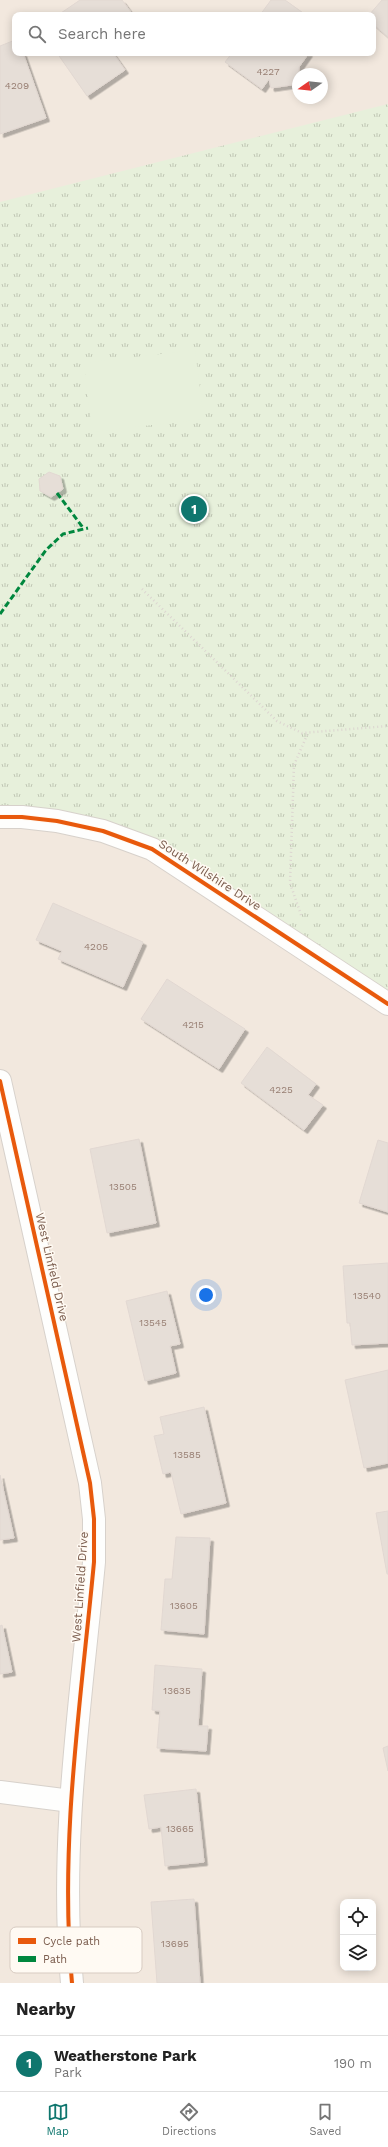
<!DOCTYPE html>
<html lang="en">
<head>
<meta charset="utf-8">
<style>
  body { margin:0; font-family:"Work Sans",sans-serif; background:#f2f2f2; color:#222 }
  .controls { position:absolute; right:12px; bottom:12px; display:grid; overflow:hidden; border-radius:8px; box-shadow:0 2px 10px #0003 }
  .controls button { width:36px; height:36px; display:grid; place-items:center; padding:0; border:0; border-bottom:1px solid #e0e0e0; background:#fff; color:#222; font:20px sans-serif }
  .compass { position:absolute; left:292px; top:68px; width:36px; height:36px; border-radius:50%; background:#fff; box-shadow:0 2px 10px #0003; rotate:256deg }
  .you { position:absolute; left:206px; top:1295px; width:14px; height:14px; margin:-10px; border:3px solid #fff; border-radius:50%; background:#1a73e8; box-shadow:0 0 0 6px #1a73e833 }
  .badge { display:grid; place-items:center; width:26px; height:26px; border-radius:50%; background:#0f766e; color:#fff; font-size:13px; font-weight:700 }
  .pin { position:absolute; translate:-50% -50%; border:2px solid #fff; box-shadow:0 1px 4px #0006 }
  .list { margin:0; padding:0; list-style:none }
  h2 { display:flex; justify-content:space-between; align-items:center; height:52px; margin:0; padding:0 16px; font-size:17px }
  h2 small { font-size:13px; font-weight:400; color:#767676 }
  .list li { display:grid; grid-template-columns:26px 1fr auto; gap:12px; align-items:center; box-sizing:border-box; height:56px; padding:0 16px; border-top:1px solid #e0e0e0 }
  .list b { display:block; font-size:15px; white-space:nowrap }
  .list p { margin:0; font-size:13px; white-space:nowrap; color:#767676 }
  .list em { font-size:13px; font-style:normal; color:#767676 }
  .icon { flex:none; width:22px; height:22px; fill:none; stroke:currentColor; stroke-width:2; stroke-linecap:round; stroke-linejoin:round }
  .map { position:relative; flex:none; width:388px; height:1983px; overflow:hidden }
  .search { position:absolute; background:#fff; box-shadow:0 2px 10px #0003; left:12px; right:12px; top:12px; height:44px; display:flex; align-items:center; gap:10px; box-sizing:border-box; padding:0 14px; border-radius:8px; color:#767676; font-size:15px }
  .sheet { height:108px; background:#fff }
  nav { display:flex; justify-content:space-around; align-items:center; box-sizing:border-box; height:56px; border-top:1px solid #e0e0e0; background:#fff; font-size:11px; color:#767676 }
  nav a { display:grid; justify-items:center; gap:2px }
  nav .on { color:#0f766e }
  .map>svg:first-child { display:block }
</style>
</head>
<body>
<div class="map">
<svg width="388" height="1983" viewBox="0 0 388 1983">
  <defs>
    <pattern id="park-tufts" width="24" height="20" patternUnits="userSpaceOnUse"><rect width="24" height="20" fill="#e7f0db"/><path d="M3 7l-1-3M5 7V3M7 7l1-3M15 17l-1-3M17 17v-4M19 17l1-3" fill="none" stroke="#c0c6b4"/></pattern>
    <filter id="shadow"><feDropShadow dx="3.5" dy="3.5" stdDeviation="0" flood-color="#0004"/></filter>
  </defs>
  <rect width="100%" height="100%" fill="#f9f5f0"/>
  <path fill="#f2e8de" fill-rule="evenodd" d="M0 0H388V1983H0ZM15 15H373V53H15ZM298 74H322V98H298ZM343 1902H373V1968H343Z"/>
  <path fill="url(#park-tufts)" d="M388 104V1004L152 849 0 817V202Z"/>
  <path fill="#e7f0db" d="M195 350 204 419 92 432 84 363Z"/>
  <g fill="#e6ded7" stroke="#e2d8d2" filter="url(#shadow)">
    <path d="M80 0H122L133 15H58Z"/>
    <path d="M271 0H285L306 15H260Z"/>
    <path d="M382 0H388V37L373 24V15H369Z"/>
    <path d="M15 40V53H23L46 118 0 134V46Z"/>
    <path d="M57 53H113L125 70 87 96Z"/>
    <path d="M232 53H309L299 67 298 84 271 88 269 79 262 89 225 62Z"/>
    <path d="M49 472 60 476 63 489 51 497 40 491 39 479Z"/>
    <path d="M53 903 143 942 123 987 58 959 62 951 36 940Z"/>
    <path d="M167 979 245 1029 219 1069 141 1019Z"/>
    <path d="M267 1047 316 1084 308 1095 323 1105 304 1130 241 1083Z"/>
    <path d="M139 1139 156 1223 107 1233 90 1149Z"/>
    <path d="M378 1140 388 1143V1212L359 1203Z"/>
    <path d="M388 1263V1343L352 1345 350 1323H347L343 1266Z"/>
    <path d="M167 1291 180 1344 170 1346 176 1373 145 1381 126 1301Z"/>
    <path d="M388 1370V1463L364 1468 345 1380Z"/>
    <path d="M204 1407 226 1503 181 1514 171 1472 163 1474 154 1436 164 1434 160 1417Z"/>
    <path d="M0 1475 14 1538 0 1540Z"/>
    <path d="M388 1511V1574H387L376 1513Z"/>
    <path d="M176 1537 210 1538 204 1634 161 1630 165 1579H172Z"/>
    <path d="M2 1625 12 1672 0 1674V1626Z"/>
    <path d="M155 1665 202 1669 198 1726H208L206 1751 157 1748 160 1711 152 1710Z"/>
    <path d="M388 1746V1771L383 1748Z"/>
    <path d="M196 1789 204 1862 165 1866 161 1827 149 1829 144 1795Z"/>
    <path d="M194 1899 200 1983H157L151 1902Z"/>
  </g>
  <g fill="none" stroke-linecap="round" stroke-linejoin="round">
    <defs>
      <g id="minor">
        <path d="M0 817H22L57 821 103 831 152 849 388 1004"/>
        <path d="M0 1081 90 1483 94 1519V1562C81 1701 59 1843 72 1983"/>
        <path d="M0 1792 71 1801"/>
      </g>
    </defs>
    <use href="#minor" stroke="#d7d1cb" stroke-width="24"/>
    <g stroke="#dcd5d0" stroke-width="2.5" stroke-dasharray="1 3" stroke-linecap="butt">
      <path d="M142 589 277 721 302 733 388 726"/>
      <path d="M301 915 290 883 294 765 308 733"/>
    </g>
    <use href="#minor" stroke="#fefefd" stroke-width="22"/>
    <g stroke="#00873e" stroke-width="3" stroke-dasharray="6 3" stroke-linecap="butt">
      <path d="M57 493 84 529"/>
      <path d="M0 614 46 550 63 534 88 528"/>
    </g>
    <defs>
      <g id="cycleway">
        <path d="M0 817H22L57 821 103 831 152 849 388 1004"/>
        <path d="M0 1081 90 1483 94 1519V1562C81 1701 59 1843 72 1983"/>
      </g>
    </defs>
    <use href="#cycleway" stroke="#fffaf3" stroke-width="6"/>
    <use href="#cycleway" stroke="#e8590c" stroke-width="4"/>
  </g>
  <g text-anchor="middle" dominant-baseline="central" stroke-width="3" stroke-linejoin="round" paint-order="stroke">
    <g font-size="10" fill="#977e72">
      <text x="268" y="71">4227</text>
      <text x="17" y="85">4209</text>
      <text x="96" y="946">4205</text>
      <text x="193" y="1024">4215</text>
      <text x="281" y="1089">4225</text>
      <text x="123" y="1186">13505</text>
      <text x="367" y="1295">13540</text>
      <text x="153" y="1322">13545</text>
      <text x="187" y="1454">13585</text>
      <text x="184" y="1605">13605</text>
      <text x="177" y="1690">13635</text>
      <text x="180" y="1828">13665</text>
      <text x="175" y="1943">13695</text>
    </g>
    <g font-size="12" fill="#7a5c4d" stroke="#fffaf3">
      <text transform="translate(210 875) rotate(33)">South Wilshire Drive</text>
      <text transform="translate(52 1267) rotate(77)">West Linfield Drive</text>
      <text transform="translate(80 1587) rotate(-86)">West Linfield Drive</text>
    </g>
  </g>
  <rect x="10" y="1927" width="132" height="46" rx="6" fill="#fffaf3" stroke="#d7cbc1" stroke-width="1"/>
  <rect x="18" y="1938" width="18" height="6" fill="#e8590c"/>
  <rect x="18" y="1956" width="18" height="6" fill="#00873e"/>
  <g font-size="11" fill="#7a5c4d">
    <text x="43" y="1945">Cycle path</text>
    <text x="43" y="1963">Path</text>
  </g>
</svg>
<div class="controls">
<button><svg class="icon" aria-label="locate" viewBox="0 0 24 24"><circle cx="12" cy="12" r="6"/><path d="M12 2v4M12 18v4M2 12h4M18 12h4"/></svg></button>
<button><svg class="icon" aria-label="layers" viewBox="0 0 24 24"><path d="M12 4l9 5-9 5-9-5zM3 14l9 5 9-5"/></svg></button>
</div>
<svg class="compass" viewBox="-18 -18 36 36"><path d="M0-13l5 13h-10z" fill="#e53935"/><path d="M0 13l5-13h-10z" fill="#767676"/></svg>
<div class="you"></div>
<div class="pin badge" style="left:194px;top:509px">1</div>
<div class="search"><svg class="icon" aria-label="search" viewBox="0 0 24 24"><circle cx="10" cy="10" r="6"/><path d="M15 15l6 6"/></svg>Search here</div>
</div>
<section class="sheet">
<h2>Nearby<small></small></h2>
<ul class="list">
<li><span class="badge">1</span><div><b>Weatherstone Park</b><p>Park</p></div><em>190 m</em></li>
</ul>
</section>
<nav>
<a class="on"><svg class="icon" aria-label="map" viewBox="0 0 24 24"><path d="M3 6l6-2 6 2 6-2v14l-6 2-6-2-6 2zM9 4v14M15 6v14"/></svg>Map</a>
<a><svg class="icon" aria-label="directions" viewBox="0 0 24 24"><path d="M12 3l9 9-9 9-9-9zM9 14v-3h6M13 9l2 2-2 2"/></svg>Directions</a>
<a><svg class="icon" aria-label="saved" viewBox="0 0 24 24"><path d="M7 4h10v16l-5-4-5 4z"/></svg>Saved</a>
</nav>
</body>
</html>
